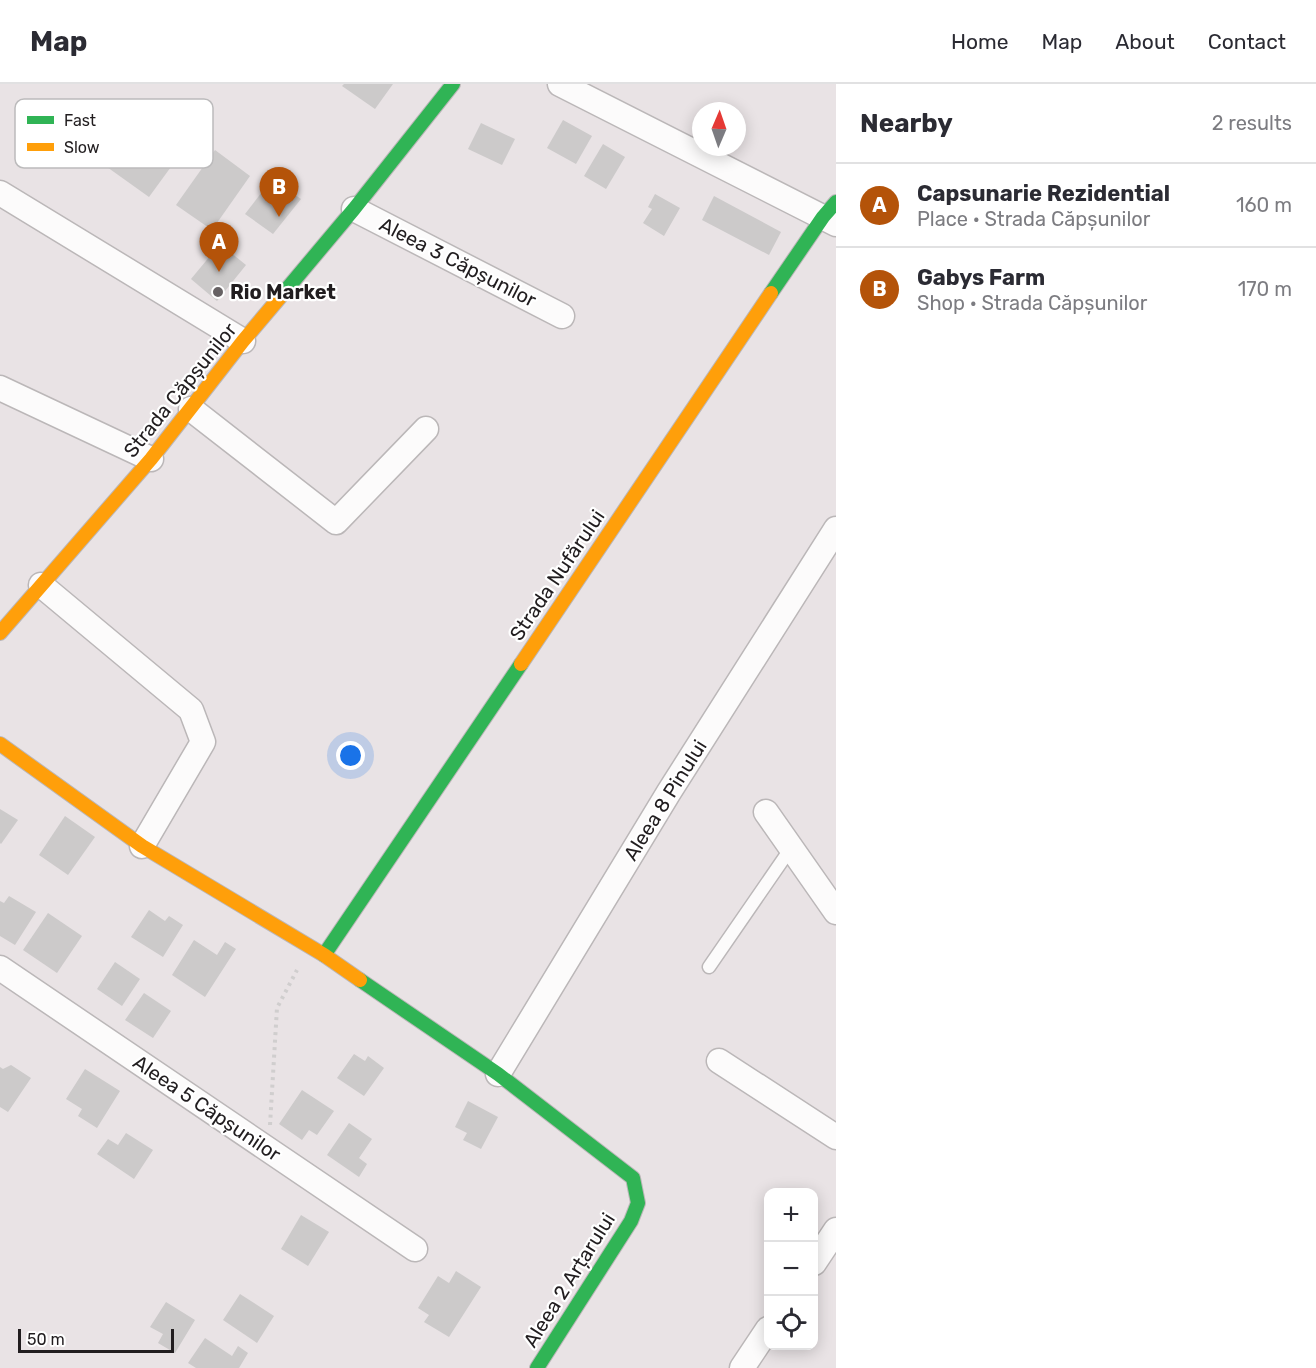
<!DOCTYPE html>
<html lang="en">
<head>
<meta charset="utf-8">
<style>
  body { margin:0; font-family:Rubik,sans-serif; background:#f7f7f7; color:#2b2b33 }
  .controls { position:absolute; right:18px; bottom:18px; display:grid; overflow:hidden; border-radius:12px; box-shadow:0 3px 15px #0003 }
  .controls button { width:54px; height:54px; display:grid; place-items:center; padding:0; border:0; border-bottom:2px solid #e1e1e2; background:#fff; color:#2b2b33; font:30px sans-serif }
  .compass { position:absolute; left:692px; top:18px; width:54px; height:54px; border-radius:50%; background:#fff; box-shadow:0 3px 15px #0003; rotate:2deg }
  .scale { position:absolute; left:18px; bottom:15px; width:156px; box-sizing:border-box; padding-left:6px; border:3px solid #211d1f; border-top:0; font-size:16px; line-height:21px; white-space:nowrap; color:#211d1f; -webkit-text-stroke:4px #fff; paint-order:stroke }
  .you { position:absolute; left:351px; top:672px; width:21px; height:21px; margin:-15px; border:4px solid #fff; border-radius:50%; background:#1a73e8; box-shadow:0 0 0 9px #1a73e833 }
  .badge { display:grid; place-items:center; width:39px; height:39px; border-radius:50%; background:#b45309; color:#fff; font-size:20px; font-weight:700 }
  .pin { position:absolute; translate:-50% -50px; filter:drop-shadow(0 2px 3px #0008) }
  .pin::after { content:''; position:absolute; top:32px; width:21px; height:18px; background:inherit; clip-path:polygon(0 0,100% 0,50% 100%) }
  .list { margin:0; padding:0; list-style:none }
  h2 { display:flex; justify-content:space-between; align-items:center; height:78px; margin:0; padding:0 24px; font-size:26px }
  h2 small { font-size:20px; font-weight:400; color:#7c7c81 }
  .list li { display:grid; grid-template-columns:39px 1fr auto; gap:18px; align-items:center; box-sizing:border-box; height:84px; padding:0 24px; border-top:2px solid #e1e1e2 }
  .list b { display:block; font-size:22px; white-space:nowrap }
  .list p { margin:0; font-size:20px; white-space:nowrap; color:#7c7c81 }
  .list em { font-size:20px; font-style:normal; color:#7c7c81 }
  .icon { flex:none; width:33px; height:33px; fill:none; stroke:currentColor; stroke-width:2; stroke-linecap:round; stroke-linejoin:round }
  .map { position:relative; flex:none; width:836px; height:1284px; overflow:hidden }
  header { display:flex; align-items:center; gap:36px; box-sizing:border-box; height:84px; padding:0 30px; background:#fff; border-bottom:2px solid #e1e1e2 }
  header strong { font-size:28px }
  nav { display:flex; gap:33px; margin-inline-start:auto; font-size:21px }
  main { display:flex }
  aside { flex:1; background:#fff }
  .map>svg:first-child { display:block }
</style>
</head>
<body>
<header>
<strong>Map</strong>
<nav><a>Home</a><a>Map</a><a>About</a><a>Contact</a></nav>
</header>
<main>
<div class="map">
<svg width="836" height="1284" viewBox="0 0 836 1284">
  <rect width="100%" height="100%" fill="#e9e3e5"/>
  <g fill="#cccaca">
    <path d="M344 0H393L375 25 342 2Z"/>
    <path d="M150 25 192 54 149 113 107 83Z"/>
    <path d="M563 36 592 52 576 80 547 64Z"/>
    <path d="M481 39 515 55 502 81 468 65Z"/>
    <path d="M603 60 625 73 606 105 584 92Z"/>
    <path d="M215 66 250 92 212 146 176 121Z"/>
    <path d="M272 95 301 115 273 150 245 130Z"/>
    <path d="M655 110 680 124 664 152 643 139 652 125 648 123Z"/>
    <path d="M714 112 781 148 769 171 702 136Z"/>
    <path d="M220 160 246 181 217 217 191 195Z"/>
    <path d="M0 725 18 736 1 760 0 759Z"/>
    <path d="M65 732 95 753 68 791 39 771Z"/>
    <path d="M9 812 36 828 15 861 0 852V817L4 819Z"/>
    <path d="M149 826 165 837 169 832 183 841 163 873 131 853Z"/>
    <path d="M48 829 82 852 57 889 23 866Z"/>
    <path d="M194 856 217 871 225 858 236 865 205 913 172 891Z"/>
    <path d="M115 878 140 895 122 922 97 905Z"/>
    <path d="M144 909 171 927 153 954 125 936Z"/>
    <path d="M354 970 365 977 368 972 384 984 364 1012 337 994Z"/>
    <path d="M11 981 31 994 8 1028 0 1023V983L3 985Z"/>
    <path d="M85 985 120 1007 97 1044 78 1032 82 1025 66 1015Z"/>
    <path d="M302 1006 334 1027 317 1051 309 1046 302 1056 279 1040Z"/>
    <path d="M468 1017 498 1033 481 1065 463 1056 467 1049 455 1043Z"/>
    <path d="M349 1039 372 1055 359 1074 367 1080 359 1093 327 1071Z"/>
    <path d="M126 1049 153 1066 134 1095 97 1070 108 1055 118 1061Z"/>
    <path d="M301 1131 329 1148 308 1182 281 1165Z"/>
    <path d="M456 1187 481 1203 449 1253 424 1238 429 1231 418 1224 438 1192 449 1199Z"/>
    <path d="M240 1210 274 1232 257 1259 223 1236Z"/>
    <path d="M166 1218 195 1236 175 1269 158 1259 163 1250 150 1243Z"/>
    <path d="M205 1254 232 1272 238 1262 248 1269 239 1284H196L188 1279Z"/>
  </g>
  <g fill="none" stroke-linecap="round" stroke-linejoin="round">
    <defs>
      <path id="lane" d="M709 883 791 764"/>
      <g id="street">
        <path d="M560 0 836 140"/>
        <path d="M0 109 243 257"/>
        <path d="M354 125 562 232"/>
        <path d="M0 304 151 375"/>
        <path d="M191 325 336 438 426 345"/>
        <path d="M41 501 191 626 203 658 142 762"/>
        <path d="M766 728 836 828"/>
        <path d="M0 884 415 1165"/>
        <path d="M719 977 836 1053"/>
        <path d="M498 990 669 708 836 445"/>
        <path d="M814 1179 836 1146"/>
        <path d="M742 1284 768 1245"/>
      </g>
      <g id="fast">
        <path d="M771 209 823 133 836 118"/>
        <path d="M281 212 354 125 453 0"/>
        <path d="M324 871 521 580"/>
        <path d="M360 896 498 990 633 1094 638 1119 631 1137 537 1284"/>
      </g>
      <g id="slow">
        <path d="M0 549 151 375 243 257 281 212"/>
        <path d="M521 580 771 209"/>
        <path d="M0 660 142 762 324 871 360 896"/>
      </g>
    </defs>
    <use href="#lane" stroke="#bbb7b8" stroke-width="15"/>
    <use href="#street" stroke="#bbb7b8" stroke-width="27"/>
    <use href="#fast" stroke="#bbb7b8" stroke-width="16"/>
    <use href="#slow" stroke="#bbb7b8" stroke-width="16"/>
    <path stroke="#d0cece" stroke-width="4" stroke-dasharray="3 4.5" stroke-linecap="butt" d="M270 1041 277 924 297 886"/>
    <use href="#lane" stroke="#fcfbfb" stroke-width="12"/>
    <use href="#street" stroke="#fcfbfb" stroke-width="24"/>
    <use href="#fast" stroke="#30b455" stroke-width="14"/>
    <use href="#slow" stroke="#ff9f0a" stroke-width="14"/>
  </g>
  <circle fill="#676264" stroke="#fff" stroke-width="2" cx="218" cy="208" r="6"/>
  <g text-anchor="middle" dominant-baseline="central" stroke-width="4.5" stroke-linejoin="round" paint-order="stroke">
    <g font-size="20" fill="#211d1f" stroke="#fff">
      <text transform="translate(458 178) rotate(27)">Aleea 3 Căpșunilor</text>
      <text transform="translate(180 306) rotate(-51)">Strada Căpșunilor</text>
      <text transform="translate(557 491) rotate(-56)">Strada Nufărului</text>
      <text transform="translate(665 716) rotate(-58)">Aleea 8 Pinului</text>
      <text transform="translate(207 1024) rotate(34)">Aleea 5 Căpșunilor</text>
      <text transform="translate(569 1196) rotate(-58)">Aleea 2 Arțarului</text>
    </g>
    <g font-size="20" font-weight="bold" fill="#211d1f" stroke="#fff" text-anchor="start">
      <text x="230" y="208">Rio Market</text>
    </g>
  </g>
  <rect x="15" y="15" width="198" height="69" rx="9" fill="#fff" stroke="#bcbbbc" stroke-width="1.5"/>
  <rect x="27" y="32" width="27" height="8" fill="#30b455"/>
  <rect x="27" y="59" width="27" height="8" fill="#ff9f0a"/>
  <g font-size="16" fill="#211d1f">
    <text x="64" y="42">Fast</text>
    <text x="64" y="69">Slow</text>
  </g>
</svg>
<div class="controls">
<button>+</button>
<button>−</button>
<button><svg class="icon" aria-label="locate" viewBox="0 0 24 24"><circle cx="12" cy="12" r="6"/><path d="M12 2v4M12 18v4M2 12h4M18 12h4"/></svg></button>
</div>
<svg class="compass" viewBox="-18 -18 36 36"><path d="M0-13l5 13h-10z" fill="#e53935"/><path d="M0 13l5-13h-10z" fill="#7c7c81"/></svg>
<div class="scale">50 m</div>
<div class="you"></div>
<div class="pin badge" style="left:219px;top:188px">A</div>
<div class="pin badge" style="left:279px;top:133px">B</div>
</div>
<aside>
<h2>Nearby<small>2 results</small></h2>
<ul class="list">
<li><span class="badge">A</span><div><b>Capsunarie Rezidential</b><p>Place · Strada Căpșunilor</p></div><em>160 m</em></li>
<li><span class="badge">B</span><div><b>Gabys Farm</b><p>Shop · Strada Căpșunilor</p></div><em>170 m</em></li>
</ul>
</aside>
</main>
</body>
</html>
